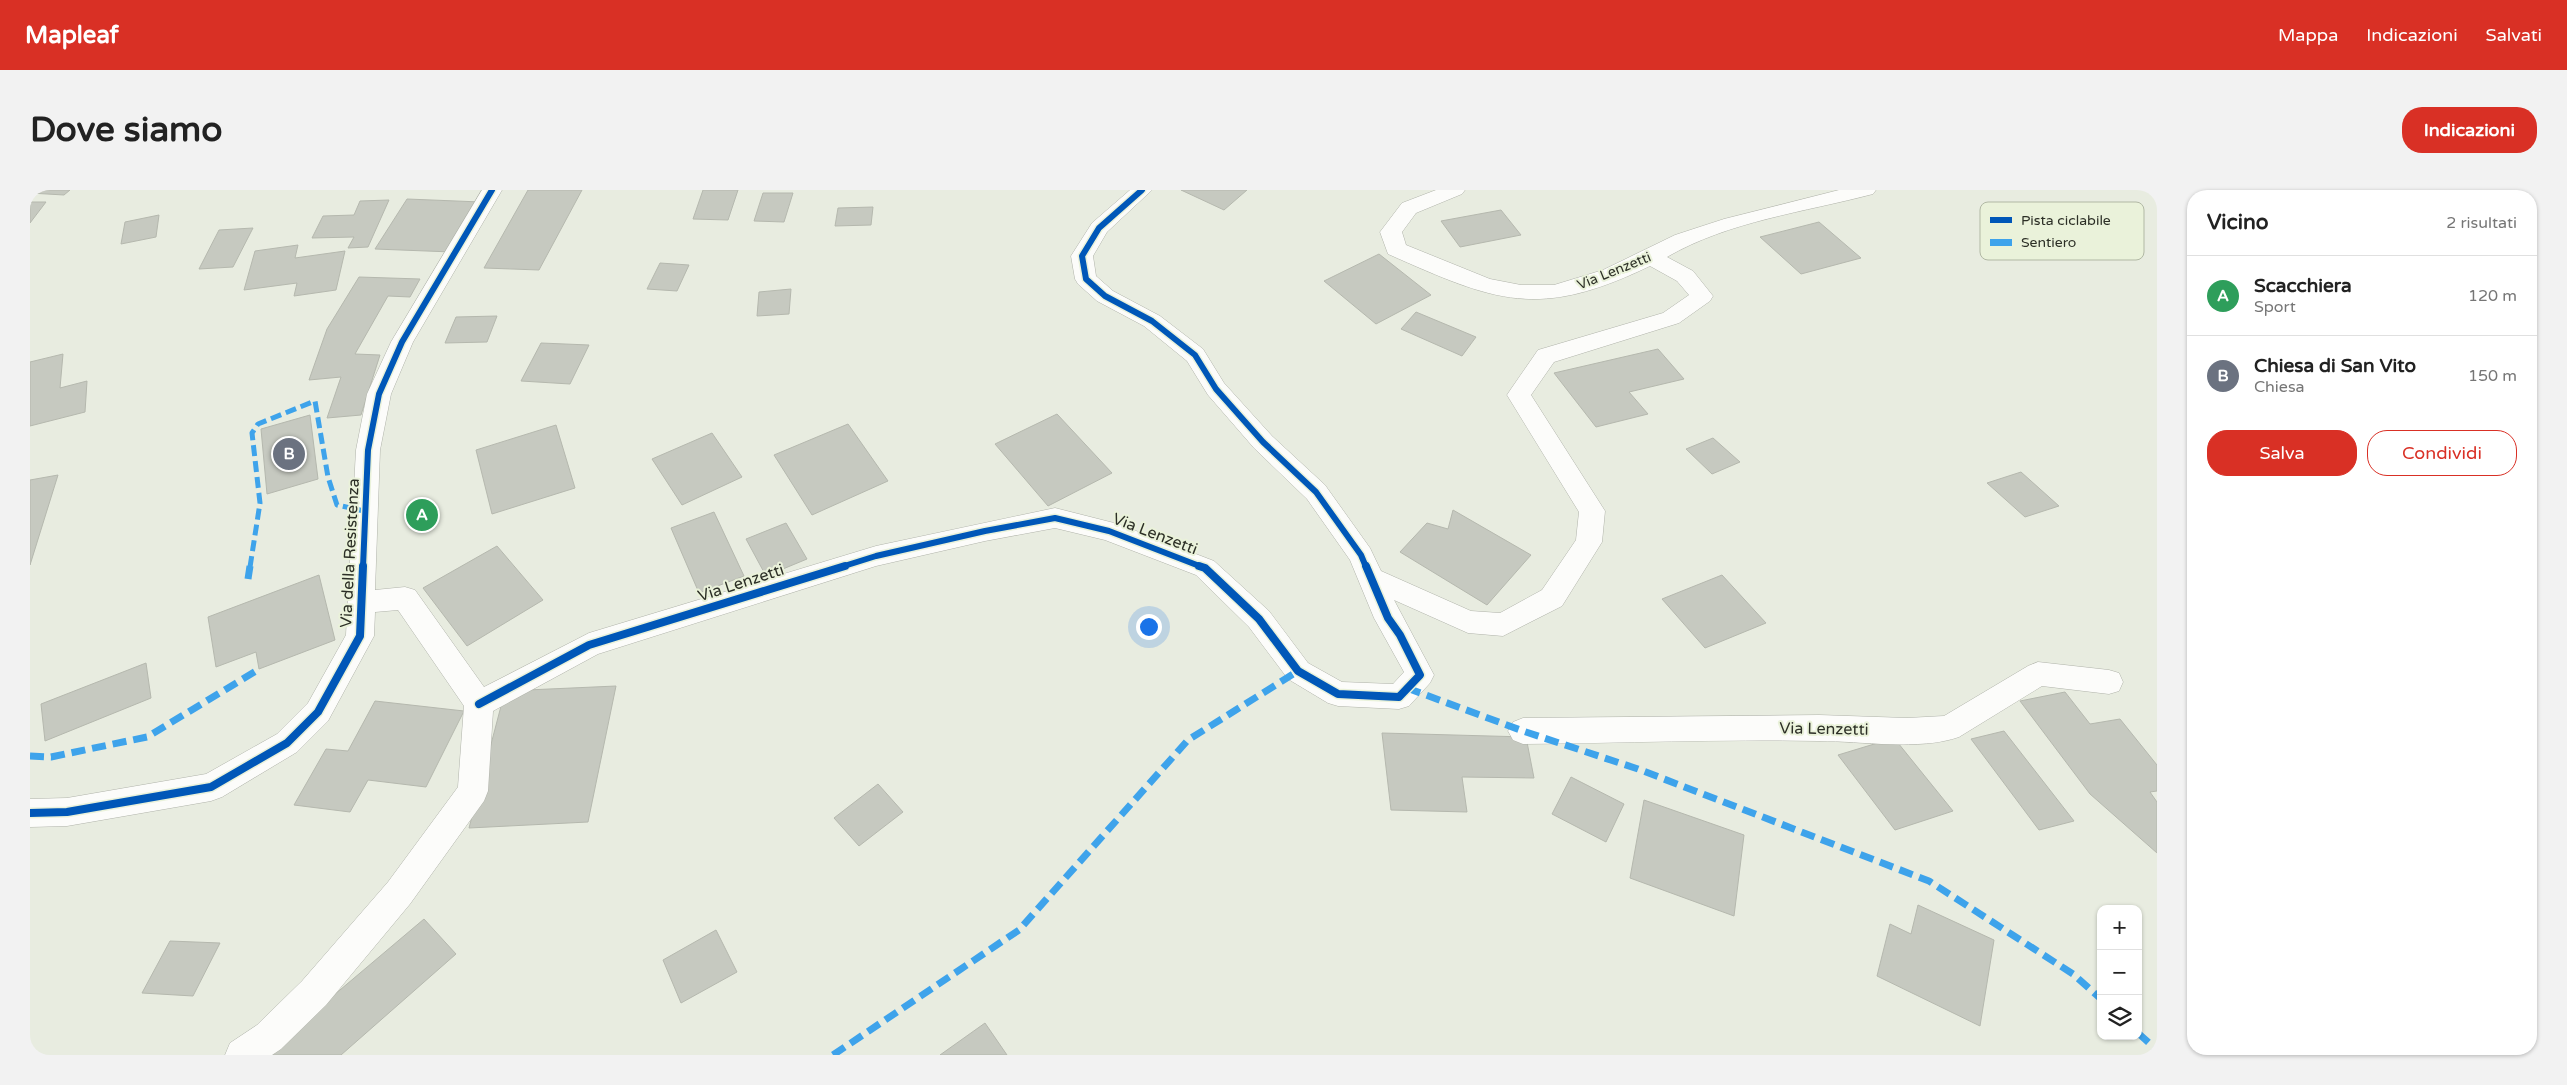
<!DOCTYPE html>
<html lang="it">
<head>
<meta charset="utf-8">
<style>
  body { margin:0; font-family:"Varela Round",sans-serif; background:#f2f2f2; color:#222 }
  .controls { position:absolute; right:15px; bottom:15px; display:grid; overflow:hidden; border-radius:10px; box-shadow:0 1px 4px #0004 }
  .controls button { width:45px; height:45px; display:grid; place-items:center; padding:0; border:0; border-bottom:1px solid #e0e0e0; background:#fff; color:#222; font:25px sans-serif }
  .you { position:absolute; left:1118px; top:436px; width:18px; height:18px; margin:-12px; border:4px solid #fff; border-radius:50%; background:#1a73e8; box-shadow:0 0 0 8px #1a73e833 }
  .badge { display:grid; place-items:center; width:32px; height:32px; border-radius:50%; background:#d93025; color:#fff; font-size:16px; font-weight:700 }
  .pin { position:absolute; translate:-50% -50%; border:2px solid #fff; box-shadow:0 1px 5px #0006 }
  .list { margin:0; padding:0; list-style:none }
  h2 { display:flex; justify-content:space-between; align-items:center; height:65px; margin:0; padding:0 20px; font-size:21px }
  h2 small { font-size:16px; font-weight:400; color:#767676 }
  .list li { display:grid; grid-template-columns:32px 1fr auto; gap:15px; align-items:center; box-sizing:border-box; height:80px; padding:0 20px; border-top:1px solid #e0e0e0 }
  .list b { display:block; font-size:19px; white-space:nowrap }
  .list p { margin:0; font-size:16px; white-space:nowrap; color:#767676 }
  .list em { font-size:16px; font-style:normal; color:#767676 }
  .actions { display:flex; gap:10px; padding:15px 20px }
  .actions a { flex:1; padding:11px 0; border:1px solid #d93025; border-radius:20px; text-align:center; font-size:18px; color:#d93025 }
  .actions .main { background:#d93025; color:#fff }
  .icon { flex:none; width:28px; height:28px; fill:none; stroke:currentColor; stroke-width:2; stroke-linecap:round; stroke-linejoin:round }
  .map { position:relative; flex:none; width:2127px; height:865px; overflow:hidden; border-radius:20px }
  header { display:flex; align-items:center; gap:30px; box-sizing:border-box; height:70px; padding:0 25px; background:#d93025; color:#fff }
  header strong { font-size:24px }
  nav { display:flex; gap:28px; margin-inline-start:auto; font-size:18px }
  .intro { display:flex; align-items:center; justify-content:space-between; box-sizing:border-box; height:120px; padding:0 30px }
  h1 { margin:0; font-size:35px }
  .button { padding:12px 22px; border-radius:20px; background:#d93025; color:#fff; font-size:18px; font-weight:700 }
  main { display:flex; gap:30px; padding:0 30px }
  aside { flex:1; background:#fff; border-radius:20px; box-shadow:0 1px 4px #0004 }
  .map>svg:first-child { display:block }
</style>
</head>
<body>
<header>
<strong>Mapleaf</strong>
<nav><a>Mappa</a><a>Indicazioni</a><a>Salvati</a></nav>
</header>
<div class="intro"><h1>Dove siamo</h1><a class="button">Indicazioni</a></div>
<main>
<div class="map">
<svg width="2127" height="865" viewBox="0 0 2127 865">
  <rect width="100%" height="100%" fill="#e8ece0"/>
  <g fill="#c6c9c0" stroke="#b5b8ae">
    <path d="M0 0H40L34 5 0 3Z"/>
    <path d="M498 0H552L509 80 454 78Z"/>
    <path d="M673 0H708L698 30 663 29Z"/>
    <path d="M1151 0H1217L1194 20Z"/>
    <path d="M733 3H763L754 32 724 31Z"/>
    <path d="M377 9 451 12 422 62 345 59Z"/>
    <path d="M359 10 338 57 318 58 324 47 282 48 293 26 324 25 330 11Z"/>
    <path d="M0 12H16L0 33Z"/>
    <path d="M843 17 841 35 805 36 808 18Z"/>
    <path d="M1471 20 1491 45 1430 57 1411 31Z"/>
    <path d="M129 25 126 47 91 54 95 32Z"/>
    <path d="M1789 32 1831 68 1771 84 1730 47Z"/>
    <path d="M223 38 203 77 169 79 189 40Z"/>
    <path d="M268 55 265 68 315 61 306 100 264 106 267 93 214 100 225 61Z"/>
    <path d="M1349 64 1401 105 1346 134 1294 91Z"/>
    <path d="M630 73 659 75 647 101 617 99Z"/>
    <path d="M329 87 390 89 380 107 358 106 325 164 350 165 331 225 297 228 311 187 279 190 297 139Z"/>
    <path d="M761 99 759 124 727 126 729 102Z"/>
    <path d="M1386 122 1446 147 1432 166 1371 139Z"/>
    <path d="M467 126 457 152 415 153 426 127Z"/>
    <path d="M511 153 559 155 540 194 491 191Z"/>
    <path d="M1628 159 1654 189 1599 202 1618 224 1566 237 1524 183Z"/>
    <path d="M33 164 30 198 57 191 55 222 0 236V172Z"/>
    <path d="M1027 224 1082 283 1018 316 965 254Z"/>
    <path d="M280 225 288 289 237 304 231 239Z"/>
    <path d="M818 234 858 291 782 325 744 265Z"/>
    <path d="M526 235 545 298 462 324 446 260Z"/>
    <path d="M682 243 712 287 652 315 622 269Z"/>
    <path d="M1683 248 1710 272 1682 284 1656 259Z"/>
    <path d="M1991 282 2029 316 1995 327 1957 293Z"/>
    <path d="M28 285 0 375V290Z"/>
    <path d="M1423 320 1501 365 1457 415 1370 362 1397 333 1418 339Z"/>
    <path d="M684 322 714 386 669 403 641 338Z"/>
    <path d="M756 333 777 369 736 386 716 349Z"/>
    <path d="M467 356 513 410 437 456 393 398Z"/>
    <path d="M289 385 305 450 229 479 226 462 186 477 178 427Z"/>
    <path d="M1692 385 1736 433 1675 458 1632 409Z"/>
    <path d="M116 473 121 508 15 551 11 514Z"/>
    <path d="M586 496 558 632 439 638 475 501Z"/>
    <path d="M2035 502 2060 534 2090 529 2127 575V601L2120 602 2127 612V663L2060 604 1990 511Z"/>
    <path d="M345 511 434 521 396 597 338 590 320 622 264 615 296 559 318 561Z"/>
    <path d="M1974 541 2044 631 2009 640 1941 549Z"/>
    <path d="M1352 543 1496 547 1504 588 1432 587 1437 622 1361 620Z"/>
    <path d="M1864 548 1923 621 1865 640 1808 565Z"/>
    <path d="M1541 587 1594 614 1576 652 1522 624Z"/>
    <path d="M848 594 873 622 829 656 804 628Z"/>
    <path d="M1614 610 1714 645 1704 726 1600 688Z"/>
    <path d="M1888 715 1964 750 1950 836 1847 786 1860 734 1881 744Z"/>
    <path d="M394 729 426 764 311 865H233Z"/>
    <path d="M686 740 707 782 651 813 633 770Z"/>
    <path d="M140 751 190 753 163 806 112 803Z"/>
    <path d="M955 833 977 865H910Z"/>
  </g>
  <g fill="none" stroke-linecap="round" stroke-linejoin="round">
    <defs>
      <g id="minor">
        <path d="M452 0H472L383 152 361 204 350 260 345 400 375 397 385 400 454 497 559 443 846 356 1025 318 1088 334 1184 371 1239 421 1278 473 1312 492 1363 494 1374 482 1344 428 1320 370 1277 309 1224 258 1178 205 1157 171 1114 136 1067 111 1048 94 1045 89 1041 66 1062 33 1100 0H1122L1077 42 1063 66 1066 86 1083 101 1130 126 1173 159 1194 193 1242 246 1295 295 1340 358 1351 381 1441 421 1470 423 1512 400 1546 350 1549 322 1477 205 1481 199 1508 160 1633 123 1659 105 1647 91 1620 76C1508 130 1466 112 1358 64L1350 42 1372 13 1406 0H1435L1432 4 1386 23 1372 42 1376 55 1460 89 1491 95H1524L1573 80 1645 45 1694 29 1809 0H1846L1843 4C1775 22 1699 31 1637 67L1663 81 1683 106 1680 111 1649 133 1524 172 1501 205 1575 321 1572 352 1532 416 1473 446 1438 443 1364 410 1404 485 1400 493 1379 516 1369 519 1308 516 1298 513 1258 489 1219 437 1166 385 1075 350 1025 338 955 351 846 376 568 464 463 521 458 601 454 611 380 714 296 815 251 859 242 865H195L200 853 227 835 272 791 358 692 428 597 434 516 368 420 345 422 344 446 298 531 267 562 192 607 181 611 37 636 0 637V609L37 608 176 584 247 544 278 513 316 445 326 260 337 204 361 152Z"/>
        <path d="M2008 472 2079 480 2089 483 2093 492 2089 501 2079 504 2012 496 1929 547C1889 561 1832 551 1789 551 1691 549 1592 553 1493 554L1483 550 1478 541 1483 532 1493 528 1789 525 1877 528 1914 526 1998 476Z"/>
      </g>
    </defs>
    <use href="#minor" stroke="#b0b3aa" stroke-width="1"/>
    <use href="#minor" fill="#fcfcfa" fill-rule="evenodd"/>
    <path stroke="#3ea3eb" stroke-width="5" stroke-dasharray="11 5" stroke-linecap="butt" d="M220 377 230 313 222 243 228 234 285 211 298 287 307 315 334 321"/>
    <g stroke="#3ea3eb" stroke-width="7" stroke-dasharray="14 7" stroke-linecap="butt">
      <path d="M218 389 220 376"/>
      <path d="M1377 498 1493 541 1608 579 1899 691 2043 784 2071 809"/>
      <path d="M0 566 21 567 117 547 226 481"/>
      <path d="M2108 843 2127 860"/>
      <path d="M803 865 989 740 1158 550 1268 481"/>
    </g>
    <defs>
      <g id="cycleway-far1">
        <path d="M1112 0 1069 38 1052 66 1056 89 1075 106 1122 131 1165 165 1186 199 1233 252 1286 302 1331 365 1336 377"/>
        <path d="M333 377 338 260 349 204 372 152 462 0"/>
        <path d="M811 377 846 366 955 341 1025 328 1079 341 1172 377"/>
      </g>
      <g id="cycleway">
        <path d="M1169 376 1175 378 1229 429 1268 481 1308 504 1369 507 1390 485 1370 445 1358 428 1336 376"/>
        <path d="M449 514 559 455 815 376"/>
        <path d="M0 623 37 622 181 597 257 553 288 522 330 446 333 376"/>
      </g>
    </defs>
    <use href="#cycleway-far1" stroke="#eaf2da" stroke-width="9"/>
    <use href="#cycleway" stroke="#eaf2da" stroke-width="11"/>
    <use href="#cycleway-far1" stroke="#0057b8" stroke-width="6"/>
    <use href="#cycleway" stroke="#0057b8" stroke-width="8"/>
  </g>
  <g text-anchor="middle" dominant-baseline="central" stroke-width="4" stroke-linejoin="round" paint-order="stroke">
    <g font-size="14" fill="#2c2f26" stroke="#eaf2da">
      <text transform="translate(1584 81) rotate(-22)">Via Lenzetti</text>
    </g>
    <g font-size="16" fill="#2c2f26" stroke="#eaf2da">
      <text transform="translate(1125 344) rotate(21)">Via Lenzetti</text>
      <text transform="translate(320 363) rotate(-87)">Via della Resistenza</text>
      <text transform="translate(711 393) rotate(-18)">Via Lenzetti</text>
      <text transform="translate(1794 539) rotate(1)">Via Lenzetti</text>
    </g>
  </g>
  <rect x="1950" y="12" width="164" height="58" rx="8" fill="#eaf2da" stroke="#b1b8a4" stroke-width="1"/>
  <rect x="1960" y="27" width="22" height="6" fill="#0057b8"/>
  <rect x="1960" y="49" width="22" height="7" fill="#3ea3eb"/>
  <g font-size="14" fill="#2c2f26">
    <text x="1991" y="35">Pista ciclabile</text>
    <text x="1991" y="57">Sentiero</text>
  </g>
</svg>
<div class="controls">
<button>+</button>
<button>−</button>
<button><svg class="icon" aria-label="layers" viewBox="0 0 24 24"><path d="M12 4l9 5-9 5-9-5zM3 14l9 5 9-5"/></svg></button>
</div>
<div class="you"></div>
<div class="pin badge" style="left:392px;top:325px;background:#2e9e5b">A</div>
<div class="pin badge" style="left:259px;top:264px;background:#6b7280">B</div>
</div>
<aside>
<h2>Vicino<small>2 risultati</small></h2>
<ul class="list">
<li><span class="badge" style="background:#2e9e5b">A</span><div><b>Scacchiera</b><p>Sport</p></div><em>120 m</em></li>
<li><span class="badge" style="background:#6b7280">B</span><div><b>Chiesa di San Vito</b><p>Chiesa</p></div><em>150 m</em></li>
</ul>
<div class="actions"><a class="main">Salva</a><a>Condividi</a></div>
</aside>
</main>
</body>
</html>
